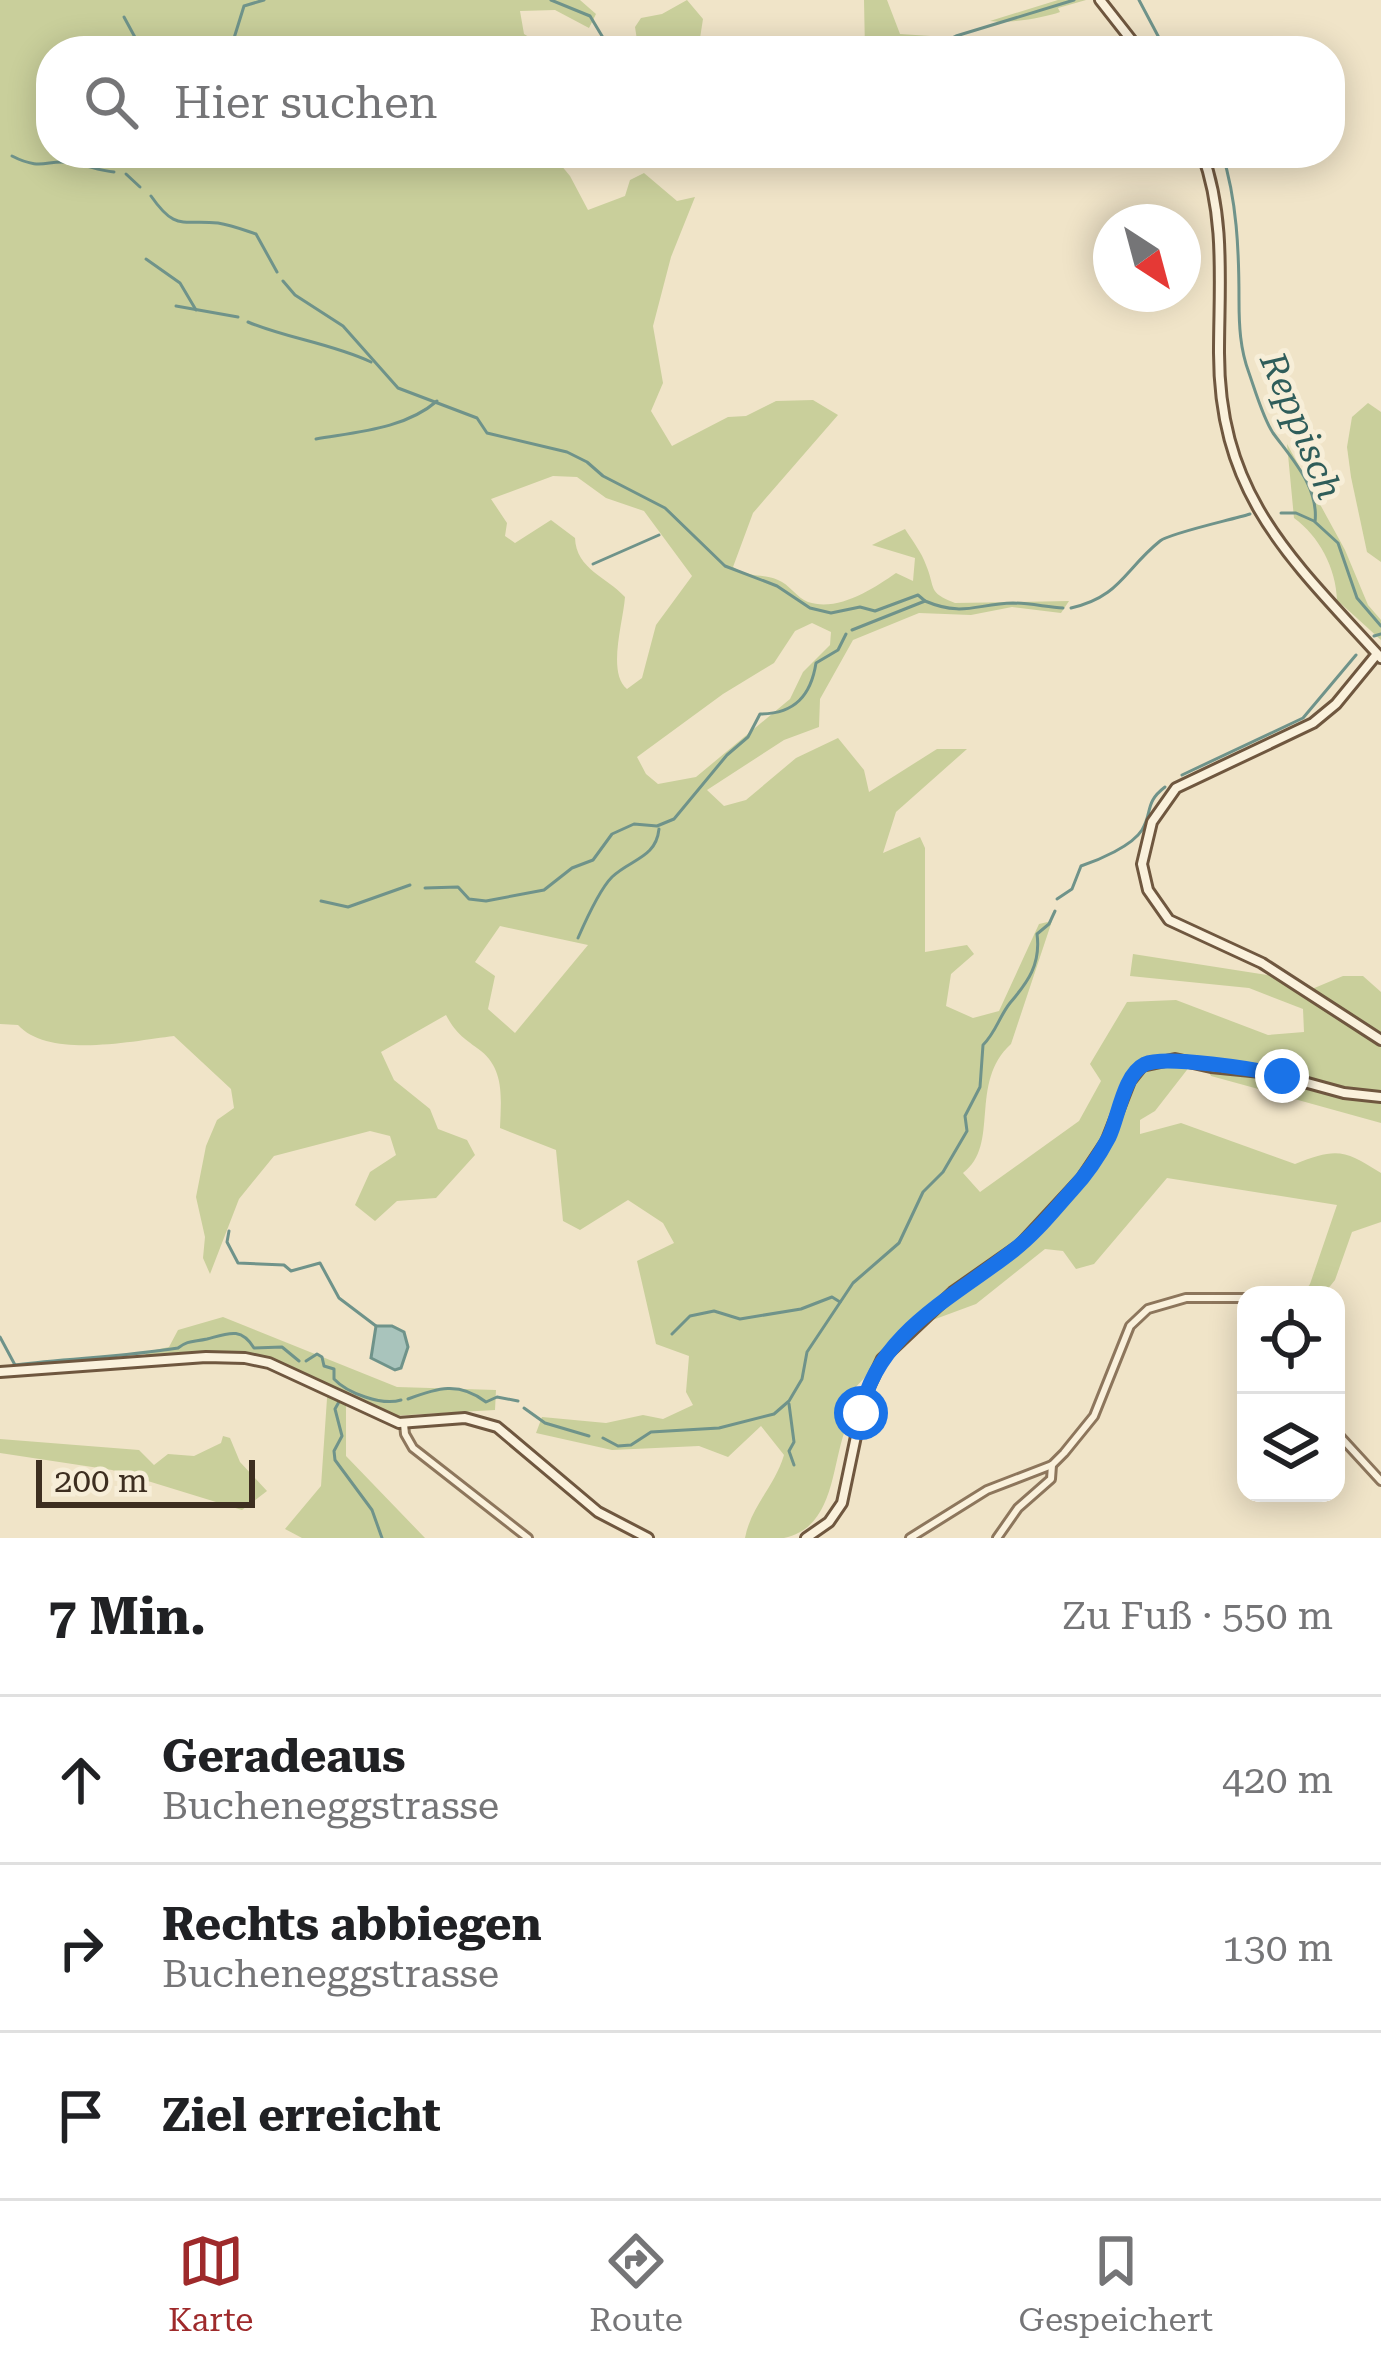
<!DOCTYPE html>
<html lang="de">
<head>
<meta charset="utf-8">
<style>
  body { margin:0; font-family:"Roboto Serif",serif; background:#f6f6f6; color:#202124 }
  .controls { position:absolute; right:36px; bottom:36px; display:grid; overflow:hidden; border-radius:24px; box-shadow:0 6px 30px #0003 }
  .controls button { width:108px; height:108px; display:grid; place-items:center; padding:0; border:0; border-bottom:3px solid #e0e0e0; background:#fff; color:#202124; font:60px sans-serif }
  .compass { position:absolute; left:1093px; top:204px; width:108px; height:108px; border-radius:50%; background:#fff; box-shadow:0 6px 30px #0003; rotate:144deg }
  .scale { position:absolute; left:36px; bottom:30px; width:219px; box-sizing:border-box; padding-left:12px; border:6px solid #3d2e20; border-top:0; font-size:33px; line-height:42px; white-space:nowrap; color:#3d2e20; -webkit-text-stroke:9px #f7eed8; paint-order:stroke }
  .stop { position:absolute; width:36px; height:36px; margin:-27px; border:9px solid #1a73e8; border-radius:50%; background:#fff }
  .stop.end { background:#1a73e8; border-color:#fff; box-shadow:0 3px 12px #0008 }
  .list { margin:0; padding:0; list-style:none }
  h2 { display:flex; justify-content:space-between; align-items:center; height:156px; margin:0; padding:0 48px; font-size:51px }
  h2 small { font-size:39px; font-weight:400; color:#757577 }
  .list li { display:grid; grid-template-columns:78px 1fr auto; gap:36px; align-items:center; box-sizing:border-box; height:168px; padding:0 48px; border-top:3px solid #e0e0e0 }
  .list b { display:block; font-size:45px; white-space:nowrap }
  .list p { margin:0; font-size:39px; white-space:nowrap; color:#757577 }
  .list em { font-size:39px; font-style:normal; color:#757577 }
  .icon { flex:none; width:66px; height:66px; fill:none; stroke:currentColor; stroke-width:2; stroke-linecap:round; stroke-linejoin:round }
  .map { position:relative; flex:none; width:1381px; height:1538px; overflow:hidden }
  .search { position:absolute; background:#fff; box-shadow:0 6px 30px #0003; left:36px; right:36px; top:36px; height:132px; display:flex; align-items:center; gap:30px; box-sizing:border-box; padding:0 42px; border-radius:48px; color:#757577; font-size:45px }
  .sheet { height:660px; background:#fff }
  nav { display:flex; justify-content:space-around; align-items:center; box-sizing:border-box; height:168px; border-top:3px solid #e0e0e0; background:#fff; font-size:33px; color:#757577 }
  nav a { display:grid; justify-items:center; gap:6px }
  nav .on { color:#9e2a2b }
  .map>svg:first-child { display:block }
</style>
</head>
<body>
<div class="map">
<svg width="1381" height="1538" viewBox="0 0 1381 1538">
  <rect width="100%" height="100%" fill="#f0e4c8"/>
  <g fill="#c9cf9b" fill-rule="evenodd">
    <path d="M0 0H580L596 14 589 28 555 10 520 11 524 34 552 51H51V153H551L570 176 588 210 625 196 630 180 644 173 677 201 695 197 671 257 653 326 663 383 651 411 672 446 728 417 746 416 776 401 813 400 838 415 753 513 733 567C753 579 762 573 778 580 789 584 797 598 808 602 838 612 873 589 896 573L913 581 915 558 872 545 905 529C912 540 922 553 926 565 936 589 927 592 955 603L1069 601 1061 613 1012 607 971 615 919 613 853 640 820 699 819 727 784 740 707 790 724 806 746 800 796 758 838 738 864 770 869 792 937 749H967L896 812 883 853 920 837 925 848V952L967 945 974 954 951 974 946 1006 973 1018 999 1011 1039 924 1052 921 1011 1044C968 1083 1001 1145 963 1173L980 1192 1079 1121 1101 1081 1090 1064 1127 1002 1176 1000 1268 1035 1304 1032 1303 1009 1249 988 1130 976 1133 954 1286 978 1312 989 1343 976H1363L1381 992V1123L1211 1076 1208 1070 1190 1066 1155 1111 1140 1120V1134L1181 1123 1295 1164C1337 1147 1345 1150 1381 1173V1222L1352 1232 1335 1280 1323 1295H1302L1310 1284 1337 1205 1167 1178 1094 1264 1076 1269 1063 1251 1045 1249 976 1304 911 1328 839 1405 847 1425C831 1463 836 1527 784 1538 772 1538 757 1538 745 1538 751 1506 775 1486 784 1455L761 1426 728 1457 699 1446 612 1450 536 1433 542 1417 606 1423 643 1415 663 1419 693 1405 686 1392 689 1356 656 1344 637 1261 674 1243 663 1223 628 1200 580 1230 563 1221 556 1150 500 1128C501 1100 505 1070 481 1051 465 1039 456 1034 446 1015L381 1052 394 1080 430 1109 438 1129 467 1140 475 1155 436 1198 397 1201 375 1221 355 1205 370 1172 396 1155 390 1136 370 1131 274 1156 239 1199 210 1274 203 1258 205 1237 196 1197 206 1146 217 1120 234 1108 231 1089 174 1036C132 1041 49 1059 18 1025L0 1024ZM553 476 577 477 606 498 644 511 692 576 656 625 642 678 627 689C607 673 623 623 625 597 607 577 576 569 575 538L551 520 515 543 505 536 507 523 491 499ZM812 623 831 632 830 645 803 672 790 699 696 777 658 784 646 774 637 757 723 694 774 663 795 631ZM500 926 588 945 515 1033 488 1009 495 976 475 962Z"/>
    <path d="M687 0 703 19 698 51H648L637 40 635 27 641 18 662 14Z"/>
    <path d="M864 0H887L900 34 946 37 930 51H865Z"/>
    <path d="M1058 0H1086L1058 8 1060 12C1043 18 1007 24 990 21Z"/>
    <path d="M1368 403 1381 412V562L1367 552 1351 477 1347 447 1352 417Z"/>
    <path d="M1287 444 1345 550 1368 605 1381 620V640L1337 600C1336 568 1319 536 1294 518Z"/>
    <path d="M223 1317 397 1387 496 1390 495 1410 390 1416 346 1394V1456L425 1538H302L285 1529 321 1486 328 1384 250 1354 145 1357 146 1352 169 1347 178 1330Z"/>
    <path d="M223 1436 230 1438 240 1462 267 1491 242 1510 112 1470 0 1453V1439L139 1450 154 1465 168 1454 194 1456 221 1443Z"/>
  </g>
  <path fill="#a9c4bc" stroke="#6f938a" stroke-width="3" d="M376 1326H392L404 1332 408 1347 401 1368 395 1370 371 1358Z"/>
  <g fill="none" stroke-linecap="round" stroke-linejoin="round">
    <g stroke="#6f938a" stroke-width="3">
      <path d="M551 0 590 16 611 51"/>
      <path d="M1139 0 1166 51"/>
      <path d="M124 17 137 41 134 51"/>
      <path d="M230 51 244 6 264 0"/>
      <path d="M925 51 956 36 1074 0"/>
      <path d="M1222 153C1237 200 1239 251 1239 300 1239 325 1240 349 1249 373 1255 390 1263 418 1273 433 1292 459 1319 487 1315 522L1338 543 1357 598 1381 626"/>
      <path d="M12 156C43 172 47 158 73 163 87 165 99 171 114 172"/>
      <path d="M126 174 140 187"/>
      <path d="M151 196C176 232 182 219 218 223 231 225 244 230 256 234L277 272"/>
      <path d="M146 259 180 283 196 310"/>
      <path d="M283 281 295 295 343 326 398 388 477 418 487 433 567 452 587 462 603 476 665 508 725 566 777 586 810 608 831 613 860 607 875 611 918 595 925 601"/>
      <path d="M176 306 238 317"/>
      <path d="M248 322C289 339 330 343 371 362"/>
      <path d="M316 439C356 432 405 429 437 401"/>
      <path d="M1281 513H1296L1314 521"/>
      <path d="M593 564 659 535"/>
      <path d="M1071 608C1120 597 1124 570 1160 541 1170 533 1231 520 1250 514"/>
      <path d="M852 630 925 601C963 617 976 604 1013 603 1029 603 1047 607 1063 608"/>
      <path d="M1374 636 1381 634"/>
      <path d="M1182 775 1303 718 1356 655"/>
      <path d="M425 888 458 887 469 899 486 901 544 890 572 868 593 860 612 834 634 824 657 826 674 819 727 755 748 737 760 714C795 714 811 695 816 663L838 650 846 634"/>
      <path d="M1057 899 1072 889 1081 866C1099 860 1132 846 1142 830 1153 812 1144 803 1165 787"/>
      <path d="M321 901 348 907 410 885"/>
      <path d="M578 938C585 922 601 888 612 877 631 859 656 858 659 829"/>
      <path d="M229 1231 227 1242 238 1263 284 1265 291 1271 320 1263 339 1298 376 1326"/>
      <path d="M672 1334 690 1316 714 1311 740 1319 801 1309 832 1297 840 1302"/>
      <path d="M0 1337 15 1365C70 1358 122 1357 178 1348 188 1340 194 1342 207 1339 229 1333 241 1327 254 1348L282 1347 299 1361"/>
      <path d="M306 1361 317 1354 322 1357 324 1366 334 1369V1379C347 1393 382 1406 401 1400"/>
      <path d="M408 1399C437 1388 459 1381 486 1402L497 1397 518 1401"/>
      <path d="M340 1400 335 1409 342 1436 334 1451 335 1460 372 1510 382 1538"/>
      <path d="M789 1404 794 1442 789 1451 794 1465"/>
      <path d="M524 1408 545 1423 589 1436"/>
      <path d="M603 1438 618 1446 631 1445 651 1432 719 1428 774 1414 789 1401 802 1379 807 1352 853 1283 899 1243 923 1192 943 1172 967 1131 965 1116 980 1087 983 1045C996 1032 999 1017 1010 1003 1028 982 1041 964 1037 934L1049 924 1055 911"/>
    </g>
    <defs>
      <g id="street">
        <path d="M404 1424 405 1434 413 1448 528 1538"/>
        <path d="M1336 1432 1381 1481"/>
        <path d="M910 1538 987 1490 1052 1465 1064 1453 1094 1416 1130 1326 1148 1309 1186 1298H1246"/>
        <path d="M997 1538 1018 1508 1051 1479 1052 1465"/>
      </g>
      <g id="secondary">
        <path d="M1100 0 1140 51"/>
        <path d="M1202 153C1226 217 1219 286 1219 353 1219 496 1292 560 1381 658"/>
        <path d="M1377 654 1336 704 1313 723 1176 788 1152 822 1142 864 1148 890 1169 920 1262 963 1381 1040"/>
        <path d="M0 1372 206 1357 245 1358 269 1363 399 1423 465 1418 497 1427 598 1512 648 1538"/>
        <path d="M806 1538 829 1522 842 1503 864 1398 882 1359 953 1292 1020 1245 1082 1178 1106 1142 1130 1081 1142 1066 1175 1059 1211 1067 1271 1073 1344 1093 1381 1097"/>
      </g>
    </defs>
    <use href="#street" stroke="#8d765c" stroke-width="12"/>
    <use href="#secondary" stroke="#6f573f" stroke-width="14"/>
    <use href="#street" stroke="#faf1dc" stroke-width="6"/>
    <use href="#secondary" stroke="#faf1dc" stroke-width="8"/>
  </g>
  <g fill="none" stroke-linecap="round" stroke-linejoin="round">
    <path stroke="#1a73e8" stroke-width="15" d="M861 1413C876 1333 956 1296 1014 1250 1036 1233 1054 1210 1072 1190 1087 1174 1099 1156 1109 1137 1119 1116 1123 1075 1145 1064 1165 1055 1257 1069 1282 1076"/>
  </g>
  <g text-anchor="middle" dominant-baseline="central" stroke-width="10" stroke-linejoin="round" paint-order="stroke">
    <g font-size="36" font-style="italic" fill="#2f5d5a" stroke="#f7eed8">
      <text transform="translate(1301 426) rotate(67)">Reppisch</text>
    </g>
  </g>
</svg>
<div class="controls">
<button><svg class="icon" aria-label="locate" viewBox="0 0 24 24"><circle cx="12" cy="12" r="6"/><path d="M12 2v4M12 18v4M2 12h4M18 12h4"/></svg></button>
<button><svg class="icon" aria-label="layers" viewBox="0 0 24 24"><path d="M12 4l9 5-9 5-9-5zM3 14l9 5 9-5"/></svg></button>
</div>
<svg class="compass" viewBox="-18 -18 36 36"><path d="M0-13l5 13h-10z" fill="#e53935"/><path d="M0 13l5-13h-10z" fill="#757577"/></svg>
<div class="scale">200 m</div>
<div class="stop" style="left:861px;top:1413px"></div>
<div class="stop end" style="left:1282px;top:1076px"></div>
<div class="search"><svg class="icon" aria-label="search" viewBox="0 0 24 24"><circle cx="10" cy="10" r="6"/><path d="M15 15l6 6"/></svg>Hier suchen</div>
</div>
<section class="sheet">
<h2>7 Min.<small>Zu Fuß · 550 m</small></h2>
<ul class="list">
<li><svg class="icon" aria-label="ahead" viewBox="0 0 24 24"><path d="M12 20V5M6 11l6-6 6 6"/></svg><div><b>Geradeaus</b><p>Bucheneggstrasse</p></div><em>420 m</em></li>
<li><svg class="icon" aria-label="right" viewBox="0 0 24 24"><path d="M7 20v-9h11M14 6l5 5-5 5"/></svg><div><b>Rechts abbiegen</b><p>Bucheneggstrasse</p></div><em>130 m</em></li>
<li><svg class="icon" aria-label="arrive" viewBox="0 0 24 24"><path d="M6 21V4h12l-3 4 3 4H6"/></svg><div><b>Ziel erreicht</b></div></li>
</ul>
</section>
<nav>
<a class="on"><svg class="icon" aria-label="map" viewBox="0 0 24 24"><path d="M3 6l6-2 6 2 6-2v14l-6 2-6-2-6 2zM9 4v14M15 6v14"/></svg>Karte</a>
<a><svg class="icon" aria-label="directions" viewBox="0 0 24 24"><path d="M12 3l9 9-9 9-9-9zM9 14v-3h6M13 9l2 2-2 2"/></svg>Route</a>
<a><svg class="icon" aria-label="saved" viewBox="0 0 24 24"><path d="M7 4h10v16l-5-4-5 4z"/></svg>Gespeichert</a>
</nav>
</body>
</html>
